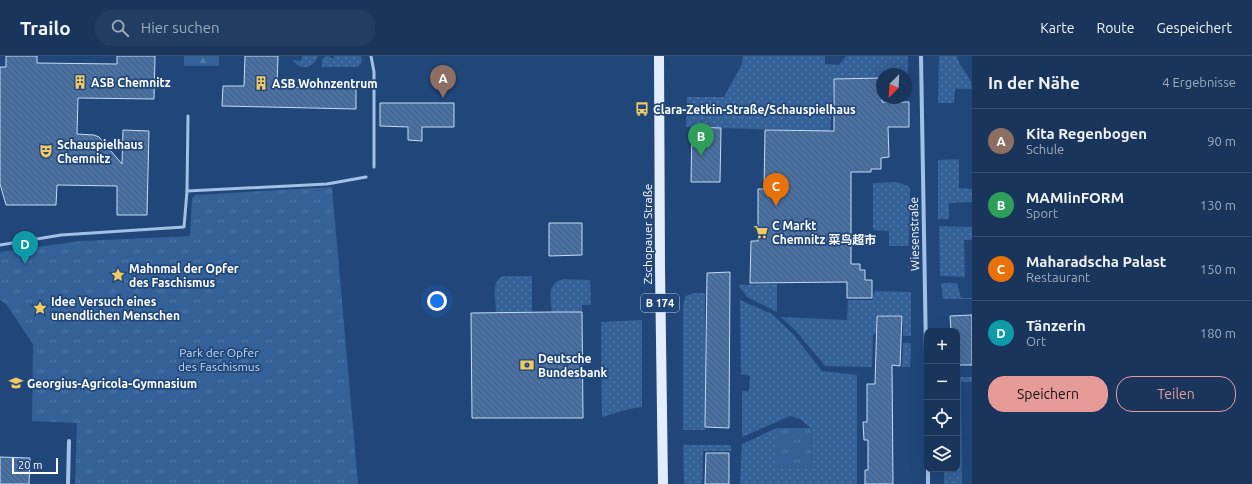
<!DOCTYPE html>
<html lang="de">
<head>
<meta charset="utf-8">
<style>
  body { margin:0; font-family:Ubuntu,"Noto Sans SC",sans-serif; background:#223d62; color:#f1f3f6 }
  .controls { position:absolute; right:12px; bottom:12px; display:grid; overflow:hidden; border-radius:8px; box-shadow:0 4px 16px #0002 }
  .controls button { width:36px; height:36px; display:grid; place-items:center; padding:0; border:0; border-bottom:1px solid #375072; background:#19355c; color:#f1f3f6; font:20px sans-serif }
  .compass { position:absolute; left:876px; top:12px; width:36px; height:36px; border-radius:50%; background:#19355c; box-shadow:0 4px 16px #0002; rotate:204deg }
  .scale { position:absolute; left:12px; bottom:10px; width:46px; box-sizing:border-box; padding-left:4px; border:2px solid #fff; border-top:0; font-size:11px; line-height:14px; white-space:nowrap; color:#fff; -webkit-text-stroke:3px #21477a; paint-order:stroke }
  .you { position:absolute; left:437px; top:245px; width:14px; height:14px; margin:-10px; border:3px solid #fff; border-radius:50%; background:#1a73e8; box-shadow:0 0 0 6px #1a73e833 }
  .badge { display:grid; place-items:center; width:26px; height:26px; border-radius:50%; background:#e69b98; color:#fff; font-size:13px; font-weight:700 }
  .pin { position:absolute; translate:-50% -33px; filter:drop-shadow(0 1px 2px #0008) }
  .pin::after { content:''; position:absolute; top:21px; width:14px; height:12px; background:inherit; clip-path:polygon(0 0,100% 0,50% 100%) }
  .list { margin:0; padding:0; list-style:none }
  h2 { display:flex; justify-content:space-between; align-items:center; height:52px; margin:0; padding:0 16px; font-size:17px }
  h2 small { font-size:13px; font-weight:400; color:#9fabbb }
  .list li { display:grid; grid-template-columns:26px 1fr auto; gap:12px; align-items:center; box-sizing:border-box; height:64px; padding:0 16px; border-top:1px solid #375072 }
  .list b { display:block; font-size:15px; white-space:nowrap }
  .list p { margin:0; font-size:13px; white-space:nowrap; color:#9fabbb }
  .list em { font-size:13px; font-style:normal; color:#9fabbb }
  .actions { display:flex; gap:8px; padding:12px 16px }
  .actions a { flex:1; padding:9px 0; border:1px solid #e69b98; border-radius:16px; text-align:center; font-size:14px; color:#e69b98 }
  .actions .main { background:#e69b98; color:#111 }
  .icon { flex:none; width:22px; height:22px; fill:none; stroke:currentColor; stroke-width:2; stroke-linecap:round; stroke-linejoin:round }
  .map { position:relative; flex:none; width:972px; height:428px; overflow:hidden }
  header { display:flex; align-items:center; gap:24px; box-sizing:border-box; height:56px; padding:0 20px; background:#19355c; border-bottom:1px solid #375072 }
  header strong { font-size:19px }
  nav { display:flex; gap:22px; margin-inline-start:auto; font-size:14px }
  .search { width:280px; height:36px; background:#223d62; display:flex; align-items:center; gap:10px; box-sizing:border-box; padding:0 14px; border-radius:16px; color:#9fabbb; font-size:15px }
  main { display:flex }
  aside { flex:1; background:#19355c }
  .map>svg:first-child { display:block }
</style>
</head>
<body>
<header>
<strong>Trailo</strong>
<div class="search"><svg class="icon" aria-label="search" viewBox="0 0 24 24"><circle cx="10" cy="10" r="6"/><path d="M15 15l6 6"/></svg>Hier suchen</div>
<nav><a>Karte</a><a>Route</a><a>Gespeichert</a></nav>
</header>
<main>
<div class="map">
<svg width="972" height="428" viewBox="0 0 972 428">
  <defs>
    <pattern id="grass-dots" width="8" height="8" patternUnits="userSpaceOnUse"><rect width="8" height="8" fill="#346198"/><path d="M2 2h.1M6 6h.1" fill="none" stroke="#5279a7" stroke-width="1.8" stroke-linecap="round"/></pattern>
    <pattern id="forest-firs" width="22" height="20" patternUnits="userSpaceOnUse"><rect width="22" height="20" fill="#346198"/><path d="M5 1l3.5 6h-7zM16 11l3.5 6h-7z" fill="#5279a7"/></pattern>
    <pattern id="park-tufts" width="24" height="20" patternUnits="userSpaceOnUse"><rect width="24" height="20" fill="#346198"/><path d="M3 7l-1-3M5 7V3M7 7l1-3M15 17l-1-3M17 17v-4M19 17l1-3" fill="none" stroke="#5279a7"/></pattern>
    <pattern id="building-back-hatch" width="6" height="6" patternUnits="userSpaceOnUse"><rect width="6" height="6" fill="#4a71a3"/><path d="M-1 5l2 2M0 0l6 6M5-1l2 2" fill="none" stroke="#4b5b6f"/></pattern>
  </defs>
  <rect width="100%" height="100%" fill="#21477a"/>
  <g fill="url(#grass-dots)">
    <path d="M302 0H318C314 12 300 16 293 4L301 5Z"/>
    <path d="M326 0H329L330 2H334V0H361L362 6 358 11H322V4Z"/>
    <path d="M743 0H825V8L839 9 846 0H908V36H906V18H882V22L834 23 830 75 686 71 687 41H724L742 8Z"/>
    <path d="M939 0H957C959 12 972 20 972 33H955L954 47H938Z"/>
    <path d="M959 103V132L972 133V146L949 147V163H938V104Z"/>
    <path d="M897 126 910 131 909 190H889V175L873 174V127Z"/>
    <path d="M939 170 972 171V184H964L965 221 940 220Z"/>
    <path d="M504 220H532V257L496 256C496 245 490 223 504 220Z"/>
    <path d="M563 223 590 224 591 249H582V256H552C551 242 546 229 563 223Z"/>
    <path d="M941 227H957L961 242H972V243H943Z"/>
    <path d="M777 228V256L747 241 738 229Z"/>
    <path d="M875 235 911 236V280H903V259H876V278H873L872 311 825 310 796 275 781 261 847 264 848 244H872Z"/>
    <path d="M695 237H705V374H683V250L685 240Z"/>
    <path d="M740 244 772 258 793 278 822 315 857 319V428H740L742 388 777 372 778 411H812L811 372 800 363 790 360 742 381V335H749L750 320 741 318Z"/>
    <path d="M642 264V351L629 353 602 361 601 266Z"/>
    <path d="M903 287H911L910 311H902Z"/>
    <path d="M957 321H972V326H961L962 428H944V413H957Z"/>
    <path d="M683 389H731V395H703L702 428H684Z"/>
  </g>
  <rect fill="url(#forest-firs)" x="184" y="0" width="35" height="10"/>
  <g fill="url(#park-tufts)">
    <path d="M332 131 358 428H75L77 367 32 365 33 288 6 248 0 244V196L81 185 190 180 192 142 195 139Z"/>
    <path d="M777 372H811L812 411H777Z"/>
  </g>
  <g fill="url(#building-back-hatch)" stroke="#c6daf4">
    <path d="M6 0H37V7L117 8V0H155L154 43 78 42 77 78 94 79 99 81 122 108 123 74 149 75 147 159H117V130L57 129 56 149H6L0 128V11H6Z"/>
    <path d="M245 0H278L277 31 356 32V53L222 50 223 30H244Z"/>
    <path d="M882 22V46H909V71H888L889 101 881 102V113H871V116H851V208H860V214H865V224H872V242H847V226L750 227 751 185H758V133H764L765 74 834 75V23Z"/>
    <path d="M380 47H454V71H422V85L408 84V71L380 70Z"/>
    <path d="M692 71 721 72 720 126H691Z"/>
    <path d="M549 167H582V199L549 200Z"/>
    <path d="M730 216 729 372 705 371 707 217Z"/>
    <path d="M552 256H582L583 362H472L471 257Z"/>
    <path d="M972 259V309H957V275H951L950 260Z"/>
    <path d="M877 260H902L900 310 892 309 893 428H865V414H868V384H864L863 366H867V328H875Z"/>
    <path d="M706 397H729V428H705Z"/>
    <path d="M0 401 30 402 29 428H0Z"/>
  </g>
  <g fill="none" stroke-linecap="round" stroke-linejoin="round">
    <g stroke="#a3c0e5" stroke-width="3">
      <path d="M371 0 374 16V111"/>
      <path d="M187 135 327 128 366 121"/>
      <path d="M0 189 61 179 184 171 187 135 188 60"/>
    </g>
    <g stroke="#a3c0e5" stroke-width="4">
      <path d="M921 0 927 356"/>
      <path d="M928 413V428"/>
      <path d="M68 428 69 385"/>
    </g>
    <path stroke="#e3edfd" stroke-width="10" d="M659 0 660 212 663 428"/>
  </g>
  <defs>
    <symbol id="building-bare" viewBox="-9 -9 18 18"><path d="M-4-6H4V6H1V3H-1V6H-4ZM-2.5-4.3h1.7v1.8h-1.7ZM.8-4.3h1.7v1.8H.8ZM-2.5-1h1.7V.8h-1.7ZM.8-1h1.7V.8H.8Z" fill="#f2ca64" stroke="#21477a" stroke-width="2.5" paint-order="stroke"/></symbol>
    <symbol id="bus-bare" viewBox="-9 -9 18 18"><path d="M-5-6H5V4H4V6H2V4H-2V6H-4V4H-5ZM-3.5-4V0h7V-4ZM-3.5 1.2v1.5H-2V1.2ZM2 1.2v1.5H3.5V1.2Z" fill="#f2ca64" stroke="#21477a" stroke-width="2.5" paint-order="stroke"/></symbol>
    <symbol id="theatre-bare" viewBox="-9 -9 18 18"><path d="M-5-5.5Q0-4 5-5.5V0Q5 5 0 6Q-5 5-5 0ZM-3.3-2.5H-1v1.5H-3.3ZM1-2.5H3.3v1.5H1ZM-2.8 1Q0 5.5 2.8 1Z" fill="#f2ca64" stroke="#21477a" stroke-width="2.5" paint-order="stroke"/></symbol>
    <symbol id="supermarket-bare" viewBox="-9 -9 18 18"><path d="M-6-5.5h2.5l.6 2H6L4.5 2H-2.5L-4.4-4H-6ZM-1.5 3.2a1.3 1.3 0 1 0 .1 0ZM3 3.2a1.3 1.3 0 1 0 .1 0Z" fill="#f2ca64" stroke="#21477a" stroke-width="2.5" paint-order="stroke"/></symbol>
    <symbol id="sight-bare" viewBox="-9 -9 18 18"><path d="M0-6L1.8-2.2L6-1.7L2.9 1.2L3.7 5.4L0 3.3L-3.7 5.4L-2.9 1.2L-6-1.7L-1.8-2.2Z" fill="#f2ca64" stroke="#21477a" stroke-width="2.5" paint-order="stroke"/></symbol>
    <symbol id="bank-bare" viewBox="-9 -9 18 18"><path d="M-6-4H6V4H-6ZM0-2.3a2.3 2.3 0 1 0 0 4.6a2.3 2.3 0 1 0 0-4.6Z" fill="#f2ca64" stroke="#21477a" stroke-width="2.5" paint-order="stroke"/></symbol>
    <symbol id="school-bare" viewBox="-9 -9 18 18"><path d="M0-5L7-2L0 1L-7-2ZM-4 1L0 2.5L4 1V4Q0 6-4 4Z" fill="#f2ca64" stroke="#21477a" stroke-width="2.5" paint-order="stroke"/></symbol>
  </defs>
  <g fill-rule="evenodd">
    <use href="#building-bare" x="70" y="16" width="20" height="20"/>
    <use href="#building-bare" x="251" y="17" width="20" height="20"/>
    <use href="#bus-bare" x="632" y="43" width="20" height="20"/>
    <use href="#theatre-bare" x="36" y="85" width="20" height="20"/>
    <use href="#supermarket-bare" x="751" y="166" width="20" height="20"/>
    <use href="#sight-bare" x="108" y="209" width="20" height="20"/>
    <use href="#sight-bare" x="30" y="242" width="20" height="20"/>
    <use href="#bank-bare" x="517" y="299" width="20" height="20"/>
    <use href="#school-bare" x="6" y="317" width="20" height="20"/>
  </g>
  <g text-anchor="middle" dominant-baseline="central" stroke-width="3.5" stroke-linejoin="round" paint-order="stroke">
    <rect fill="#21477a" stroke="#bcc8d7" stroke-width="1" x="641" y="238" width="38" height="18" rx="3"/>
    <g font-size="11" font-weight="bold" fill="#fff">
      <text x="660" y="247">B 174</text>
    </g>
    <g font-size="12" font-weight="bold" fill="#fff" stroke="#21477a" text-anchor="start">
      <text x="91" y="26">ASB Chemnitz</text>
      <text x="272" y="27">ASB Wohnzentrum</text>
      <text x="653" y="53">Clara-Zetkin-Straße/Schauspielhaus</text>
      <text x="57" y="88">Schauspielhaus<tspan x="57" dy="14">Chemnitz</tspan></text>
      <text x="772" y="169">C Markt<tspan x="772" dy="14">Chemnitz 菜鸟超市</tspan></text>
      <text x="129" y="212">Mahnmal der Opfer<tspan x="129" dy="14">des Faschismus</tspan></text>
      <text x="51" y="245">Idee Versuch eines<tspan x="51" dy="14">unendlichen Menschen</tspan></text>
      <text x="538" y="302">Deutsche<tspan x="538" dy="14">Bundesbank</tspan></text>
      <text x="27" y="327">Georgius-Agricola-Gymnasium</text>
    </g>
    <g font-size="12" fill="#fff" stroke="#21477a">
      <text transform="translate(647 178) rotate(-90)">Zschopauer Straße</text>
      <text transform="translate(914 178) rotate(-91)">Wiesenstraße</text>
    </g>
    <g font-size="12" fill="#c6daf4" stroke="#21477a">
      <text x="219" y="296">Park der Opfer<tspan x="219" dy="14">des Faschismus</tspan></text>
    </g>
  </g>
</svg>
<div class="controls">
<button>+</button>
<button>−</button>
<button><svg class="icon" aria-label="locate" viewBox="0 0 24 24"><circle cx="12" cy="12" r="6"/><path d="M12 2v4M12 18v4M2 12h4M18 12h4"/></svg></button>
<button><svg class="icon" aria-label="layers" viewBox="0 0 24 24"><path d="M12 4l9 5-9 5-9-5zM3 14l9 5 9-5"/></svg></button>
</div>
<svg class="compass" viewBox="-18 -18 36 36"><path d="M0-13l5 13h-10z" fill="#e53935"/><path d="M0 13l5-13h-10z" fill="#9fabbb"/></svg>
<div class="scale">20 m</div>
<div class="you"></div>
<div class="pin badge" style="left:443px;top:42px;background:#8d6e63">A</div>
<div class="pin badge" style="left:701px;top:100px;background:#2e9e5b">B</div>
<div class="pin badge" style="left:776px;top:150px;background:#e8710a">C</div>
<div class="pin badge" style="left:25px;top:208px;background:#0f9aa8">D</div>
</div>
<aside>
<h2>In der Nähe<small>4 Ergebnisse</small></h2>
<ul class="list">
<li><span class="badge" style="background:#8d6e63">A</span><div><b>Kita Regenbogen</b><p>Schule</p></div><em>90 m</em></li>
<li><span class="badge" style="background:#2e9e5b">B</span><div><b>MAMIinFORM</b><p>Sport</p></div><em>130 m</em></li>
<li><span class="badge" style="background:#e8710a">C</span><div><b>Maharadscha Palast</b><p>Restaurant</p></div><em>150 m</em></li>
<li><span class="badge" style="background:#0f9aa8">D</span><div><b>Tänzerin</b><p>Ort</p></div><em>180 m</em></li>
</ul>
<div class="actions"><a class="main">Speichern</a><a>Teilen</a></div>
</aside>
</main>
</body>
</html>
